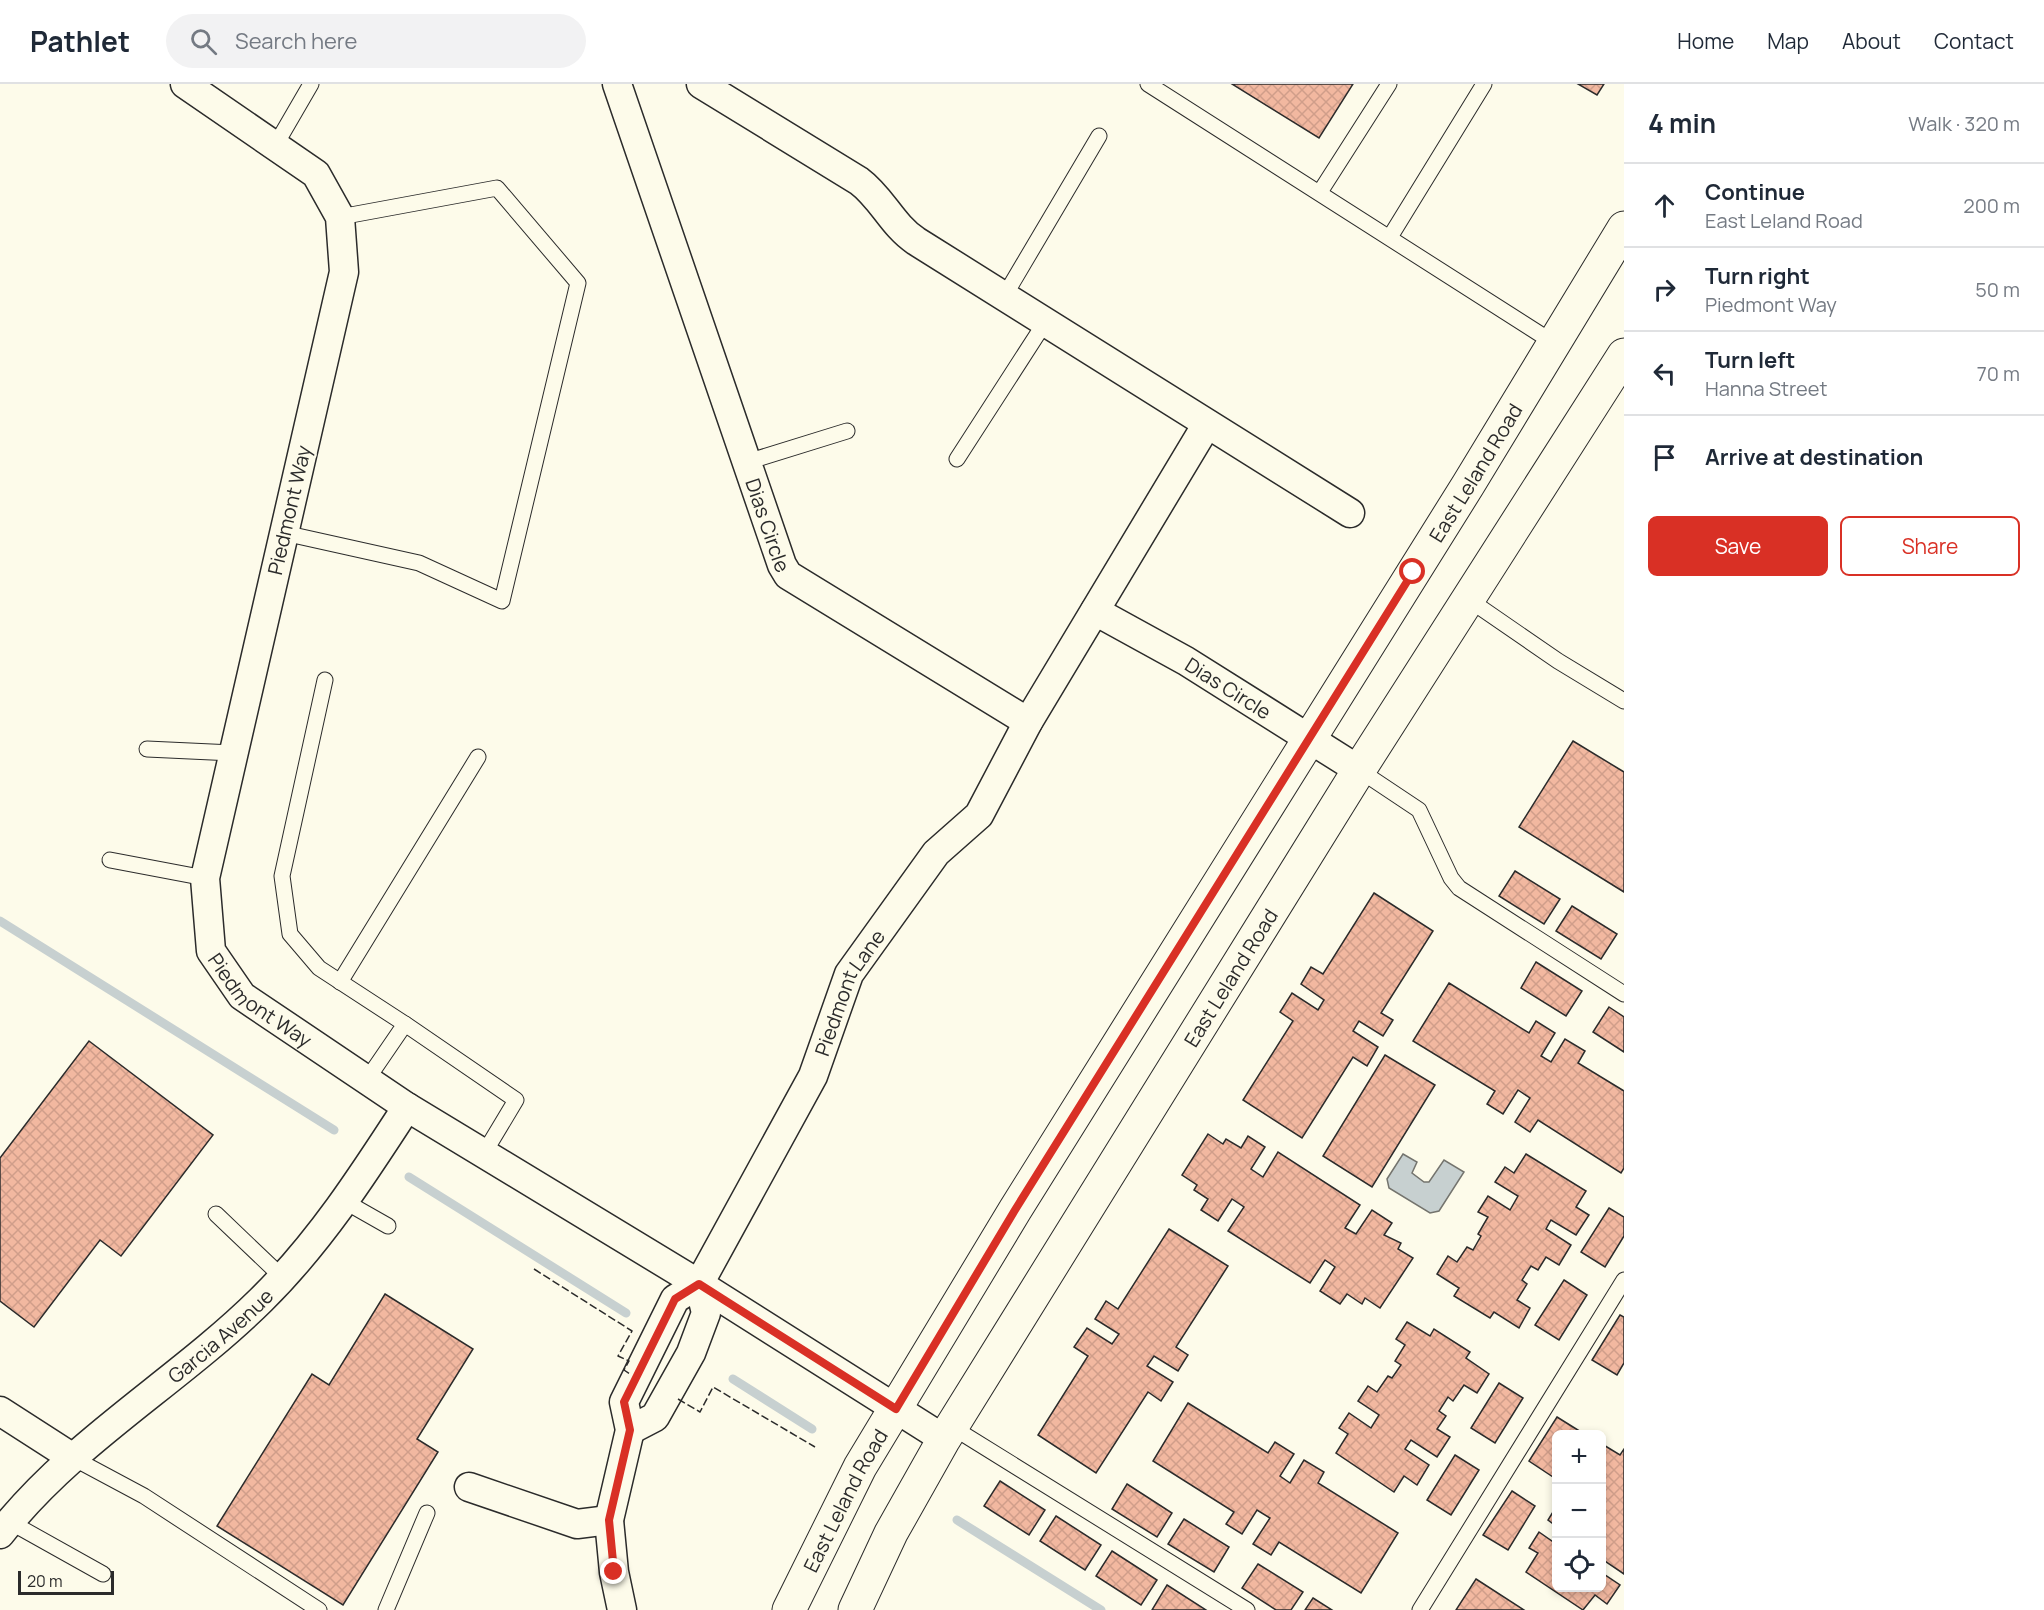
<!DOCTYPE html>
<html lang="en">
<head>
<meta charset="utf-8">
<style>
  body { margin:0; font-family:Manrope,sans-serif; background:#f2f2f3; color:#1f2937 }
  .controls { position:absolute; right:18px; bottom:18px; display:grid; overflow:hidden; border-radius:9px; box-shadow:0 3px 9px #0003 }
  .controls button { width:54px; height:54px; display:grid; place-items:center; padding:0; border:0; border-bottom:2px solid #e0e1e3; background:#fff; color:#1f2937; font:30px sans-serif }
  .scale { position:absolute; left:18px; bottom:15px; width:96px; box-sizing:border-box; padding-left:6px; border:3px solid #2b2b2b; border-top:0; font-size:16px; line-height:21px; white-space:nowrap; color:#2b2b2b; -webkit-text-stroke:4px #fdfbea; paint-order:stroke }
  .stop { position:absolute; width:18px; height:18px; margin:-14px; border:4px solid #d93025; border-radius:50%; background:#fff }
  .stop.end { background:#d93025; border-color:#fff; box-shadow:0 2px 6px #0008 }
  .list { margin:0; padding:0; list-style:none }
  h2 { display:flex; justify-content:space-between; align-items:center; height:78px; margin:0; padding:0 24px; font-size:26px }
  h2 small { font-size:20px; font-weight:400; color:#747a83 }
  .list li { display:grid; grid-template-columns:39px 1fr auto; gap:18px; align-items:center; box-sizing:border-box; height:84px; padding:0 24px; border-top:2px solid #e0e1e3 }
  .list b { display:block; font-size:22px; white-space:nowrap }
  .list p { margin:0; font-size:20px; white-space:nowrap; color:#747a83 }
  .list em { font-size:20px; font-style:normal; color:#747a83 }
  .actions { display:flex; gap:12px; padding:18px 24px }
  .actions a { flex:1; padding:14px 0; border:2px solid #d93025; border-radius:9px; text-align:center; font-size:21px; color:#d93025 }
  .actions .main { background:#d93025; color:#fff }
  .icon { flex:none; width:33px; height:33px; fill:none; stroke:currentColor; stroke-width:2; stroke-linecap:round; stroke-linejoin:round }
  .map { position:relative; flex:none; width:1624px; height:1526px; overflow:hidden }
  header { display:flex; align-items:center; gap:36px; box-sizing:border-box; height:84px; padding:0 30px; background:#fff; border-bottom:2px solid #e0e1e3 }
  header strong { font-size:28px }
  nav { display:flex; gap:33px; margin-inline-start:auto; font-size:21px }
  .search { width:420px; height:54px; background:#f2f2f3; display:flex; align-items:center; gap:15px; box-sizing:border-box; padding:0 21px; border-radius:33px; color:#747a83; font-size:22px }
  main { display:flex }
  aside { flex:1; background:#fff }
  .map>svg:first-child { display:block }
</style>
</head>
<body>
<header>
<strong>Pathlet</strong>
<div class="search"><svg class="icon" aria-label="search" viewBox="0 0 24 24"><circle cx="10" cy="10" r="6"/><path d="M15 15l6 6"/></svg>Search here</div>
<nav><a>Home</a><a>Map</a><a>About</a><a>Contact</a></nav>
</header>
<main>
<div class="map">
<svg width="1624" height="1526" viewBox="0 0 1624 1526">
  <defs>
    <pattern id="building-cross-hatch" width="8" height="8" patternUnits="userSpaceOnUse" patternTransform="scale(1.5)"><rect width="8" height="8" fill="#f2b8a0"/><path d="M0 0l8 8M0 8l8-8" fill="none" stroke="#d09e8a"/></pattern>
  </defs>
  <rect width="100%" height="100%" fill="#fdfbea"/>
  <path fill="#c7d0d0" stroke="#74746e" stroke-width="1.5" d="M1403 1070 1417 1078 1412 1089 1424 1098H1429L1444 1076 1464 1088 1439 1127 1430 1129 1389 1104 1387 1095Z"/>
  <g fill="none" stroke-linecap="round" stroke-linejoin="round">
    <g stroke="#c7d0d0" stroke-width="9">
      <path d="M0 837 334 1046"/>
      <path d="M409 1093 626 1229"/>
      <path d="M733 1295 812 1345"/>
      <path d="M957 1436 1101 1526"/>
    </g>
  </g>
  <g fill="url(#building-cross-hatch)" stroke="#2b2b2b" stroke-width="1.5">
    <path d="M1232 0H1353L1319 54Z"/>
    <path d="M1578 0H1604L1597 11Z"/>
    <path d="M1573 657 1624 688V808L1519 743Z"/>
    <path d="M1515 787 1560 815 1544 840 1499 812Z"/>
    <path d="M1374 809 1433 847 1381 929 1393 936 1383 952 1359 937 1353 947 1378 963 1367 982 1353 973 1302 1054 1243 1016 1293 937 1280 928 1292 909 1318 926 1324 916 1301 900 1311 883 1323 890Z"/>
    <path d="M1572 822 1617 850 1601 875 1556 847Z"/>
    <path d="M1536 878 1582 907 1566 932 1521 904Z"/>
    <path d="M1449 899 1529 949 1536 937 1555 949 1541 972 1551 978 1565 955 1585 967 1578 979 1624 1007V1084L1621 1089 1538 1036 1530 1048 1515 1038 1530 1014 1518 1006 1503 1030 1487 1020 1495 1007 1413 957Z"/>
    <path d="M1609 923 1624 933V968L1593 948Z"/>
    <path d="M89 957 213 1051 121 1172 100 1156 34 1243 0 1217V1074Z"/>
    <path d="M1385 971 1435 1001 1372 1103 1323 1072Z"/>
    <path d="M1208 1050 1223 1060 1226 1055 1241 1064 1248 1052 1265 1063 1251 1085 1263 1093 1278 1068 1360 1121 1345 1144 1356 1150 1372 1126 1392 1139 1384 1151 1401 1159 1398 1165 1413 1174 1380 1224 1365 1214 1362 1220 1347 1210 1340 1220 1320 1207 1335 1183 1325 1176 1310 1199 1228 1147 1244 1123 1232 1115 1218 1137 1201 1126 1208 1115 1194 1106 1197 1101 1182 1091Z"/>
    <path d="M1526 1070 1586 1107 1576 1123 1589 1131 1576 1151 1551 1136 1546 1145 1571 1161 1559 1181 1546 1173 1538 1186 1531 1182 1522 1196 1527 1200 1517 1216 1530 1224 1519 1244 1494 1228 1490 1234 1454 1212 1459 1204 1437 1190 1448 1172 1457 1178 1467 1163 1473 1166 1481 1152 1478 1150 1488 1133 1478 1128 1488 1112 1510 1126 1518 1112 1495 1098 1505 1083 1514 1089Z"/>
    <path d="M1609 1124 1624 1133V1152L1605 1183 1581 1168Z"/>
    <path d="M1169 1145 1228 1182 1176 1263 1188 1271 1178 1287 1154 1272 1147 1282 1173 1298 1161 1317 1148 1308 1096 1389 1038 1351 1088 1272 1074 1263 1087 1244 1112 1260 1119 1250 1095 1235 1106 1217 1118 1225Z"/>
    <path d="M1564 1196 1587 1211 1559 1256 1535 1241Z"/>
    <path d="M385 1210 473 1265 417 1355 438 1368 343 1521 217 1442 312 1290 329 1301Z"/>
    <path d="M1620 1231 1624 1233V1279L1617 1291 1592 1276Z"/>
    <path d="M1407 1238 1430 1252 1434 1245 1470 1268 1466 1274 1489 1290 1477 1309 1464 1301 1453 1317 1448 1313 1439 1327 1446 1332 1437 1345 1450 1353 1437 1373 1411 1356 1405 1365 1429 1381 1417 1401 1404 1392 1394 1408 1336 1369 1348 1350 1339 1344 1349 1329 1371 1344 1379 1331 1358 1317 1368 1302 1377 1308 1388 1292 1392 1294 1401 1281 1395 1277 1405 1261 1396 1255Z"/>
    <path d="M1499 1299 1523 1314 1495 1359 1471 1344Z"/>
    <path d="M1188 1319 1268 1369 1275 1358 1294 1370 1280 1392 1290 1399 1304 1376 1324 1388 1318 1399 1398 1449 1361 1509 1279 1458 1271 1471 1253 1460 1270 1434 1257 1426 1242 1450 1226 1440 1234 1428 1153 1377Z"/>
    <path d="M1557 1333 1581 1348 1579 1350H1556V1387L1553 1393 1529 1377Z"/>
    <path d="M1602 1360 1620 1371 1624 1365V1490L1602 1475Z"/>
    <path d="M1455 1371 1479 1386 1451 1431 1427 1416Z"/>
    <path d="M1000 1397 1045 1426 1029 1451 984 1422Z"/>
    <path d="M1127 1400 1172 1429 1157 1453 1112 1425Z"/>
    <path d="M1512 1407 1535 1422 1508 1466 1483 1451Z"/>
    <path d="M1556 1423V1442L1548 1436Z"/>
    <path d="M1056 1432 1101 1461 1085 1486 1040 1457Z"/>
    <path d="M1184 1435 1229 1463 1214 1488 1168 1460Z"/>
    <path d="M1539 1448 1556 1460V1504H1602V1489L1620 1501 1607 1520 1595 1511 1583 1526 1526 1488 1538 1469 1529 1464Z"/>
    <path d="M1112 1467 1157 1496 1141 1521 1096 1492Z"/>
    <path d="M1258 1480 1303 1508 1291 1526H1276L1242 1504Z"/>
    <path d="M1476 1495 1524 1526H1456Z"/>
    <path d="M1167 1501 1206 1526H1152Z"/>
    <path d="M1313 1514 1332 1526H1305Z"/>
  </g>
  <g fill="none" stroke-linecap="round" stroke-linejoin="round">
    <defs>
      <g id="service">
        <path d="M1148 0 1554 259"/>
        <path d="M275 62 311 0"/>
        <path d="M1320 108 1389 0"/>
        <path d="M1390 153 1484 0"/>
        <path d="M1005 211 1099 52"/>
        <path d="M957 375 1046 237"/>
        <path d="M747 378 847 347"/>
        <path d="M284 449 419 479 502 517 578 199 497 104 340 133"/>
        <path d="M1468 515 1558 577 1624 617"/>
        <path d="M325 596 282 792 290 850 319 884 405 940 366 997"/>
        <path d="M147 665 233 669"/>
        <path d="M1359 686 1419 726 1451 794 1459 804 1624 910"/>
        <path d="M110 776 205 794"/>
        <path d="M340 898 478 673"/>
        <path d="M405 940 516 1016 483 1071"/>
        <path d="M344 1117 388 1142"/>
        <path d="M216 1130 282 1193"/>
        <path d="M952 1343 1247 1526"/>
        <path d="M73 1374 144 1412 319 1526"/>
        <path d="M10 1438 103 1490"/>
        <path d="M386 1526 427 1429"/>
        <path d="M1420 1526 1624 1196"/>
      </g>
      <g id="minor">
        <path id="s1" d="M185 0 316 90 340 133 344 188 205 794 211 867 242 912 407 1023 699 1200 944 1355"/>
        <path id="s2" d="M617 0 782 481 788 491 1028 638"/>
        <path d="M701 0 859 97C882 114 892 141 916 157L1350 429"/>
        <path id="s3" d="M1095 527 1186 577 1359 686"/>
        <path d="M0 1327 73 1374"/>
        <path d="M630 1346 655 1333 691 1269 706 1229 699 1200"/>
        <path d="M469 1403 577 1440 609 1436"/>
        <path id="s4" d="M0 1450C73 1357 178 1298 261 1216 319 1159 363 1091 407 1023"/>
        <path id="s5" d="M622 1526 614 1488 609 1436 630 1346 624 1318 675 1215 699 1200 813 992 849 890 936 769 979 731 1028 638 1207 340"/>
      </g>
      <g id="secondary">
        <path id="s6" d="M789 1526 860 1383 1015 1126 1468 401 1624 144"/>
        <path id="s7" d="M855 1526 891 1449 944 1355 1359 686 1624 271"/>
      </g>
    </defs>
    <use href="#service" stroke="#2b2b2b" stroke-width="17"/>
    <use href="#minor" stroke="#2b2b2b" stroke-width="31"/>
    <use href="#secondary" stroke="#2b2b2b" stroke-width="35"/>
    <use href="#service" stroke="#fdfbea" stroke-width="15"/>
    <use href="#minor" stroke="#fdfbea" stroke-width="28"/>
    <use href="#secondary" stroke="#fdfbea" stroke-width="33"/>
    <g stroke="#2b2b2b" stroke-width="1.5" stroke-dasharray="8 3" stroke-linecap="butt">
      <path d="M534 1185 632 1247 618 1272 629 1277 624 1286 630 1290"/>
      <path d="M678 1315 700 1328 713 1303 815 1363"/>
    </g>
  </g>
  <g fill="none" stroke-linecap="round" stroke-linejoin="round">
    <path stroke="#d93025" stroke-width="8" d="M614 1488 609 1436 630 1346 624 1318 675 1215 699 1200 896 1325 1015 1126 1413 488"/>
  </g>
  <g text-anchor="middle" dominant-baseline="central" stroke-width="4.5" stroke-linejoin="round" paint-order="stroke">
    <g font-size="20" fill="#2b2b2b" stroke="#fdfbea">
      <text stroke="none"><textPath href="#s6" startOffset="1329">East Leland Road</textPath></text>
      <text transform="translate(289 426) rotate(-77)">Piedmont Way</text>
      <text stroke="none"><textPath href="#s2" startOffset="466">Dias Circle</textPath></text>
      <text stroke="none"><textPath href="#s3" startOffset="154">Dias Circle</textPath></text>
      <text stroke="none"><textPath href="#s7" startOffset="736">East Leland Road</textPath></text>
      <text stroke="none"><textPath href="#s5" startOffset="684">Piedmont Lane</textPath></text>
      <text stroke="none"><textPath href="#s1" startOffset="1029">Piedmont Way</textPath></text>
      <text stroke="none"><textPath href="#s4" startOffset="297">Garcia Avenue</textPath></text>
      <text stroke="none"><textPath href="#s6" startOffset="123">East Leland Road</textPath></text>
    </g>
  </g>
</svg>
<div class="controls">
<button>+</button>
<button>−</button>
<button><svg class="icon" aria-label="locate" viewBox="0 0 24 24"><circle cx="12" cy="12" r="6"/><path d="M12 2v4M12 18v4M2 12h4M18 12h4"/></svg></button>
</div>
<div class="scale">20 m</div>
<div class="stop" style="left:1413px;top:488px"></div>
<div class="stop end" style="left:614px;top:1488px"></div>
</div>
<aside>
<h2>4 min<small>Walk · 320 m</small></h2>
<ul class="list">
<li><svg class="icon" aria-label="ahead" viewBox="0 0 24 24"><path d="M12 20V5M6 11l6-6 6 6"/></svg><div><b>Continue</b><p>East Leland Road</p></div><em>200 m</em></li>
<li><svg class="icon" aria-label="right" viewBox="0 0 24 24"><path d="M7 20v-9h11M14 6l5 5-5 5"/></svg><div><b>Turn right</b><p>Piedmont Way</p></div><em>50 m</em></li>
<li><svg class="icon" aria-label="left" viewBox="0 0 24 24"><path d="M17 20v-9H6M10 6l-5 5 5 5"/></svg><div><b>Turn left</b><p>Hanna Street</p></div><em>70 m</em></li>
<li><svg class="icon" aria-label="arrive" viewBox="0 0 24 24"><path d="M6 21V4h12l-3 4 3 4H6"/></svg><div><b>Arrive at destination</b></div></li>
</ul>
<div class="actions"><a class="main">Save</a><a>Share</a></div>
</aside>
</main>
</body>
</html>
